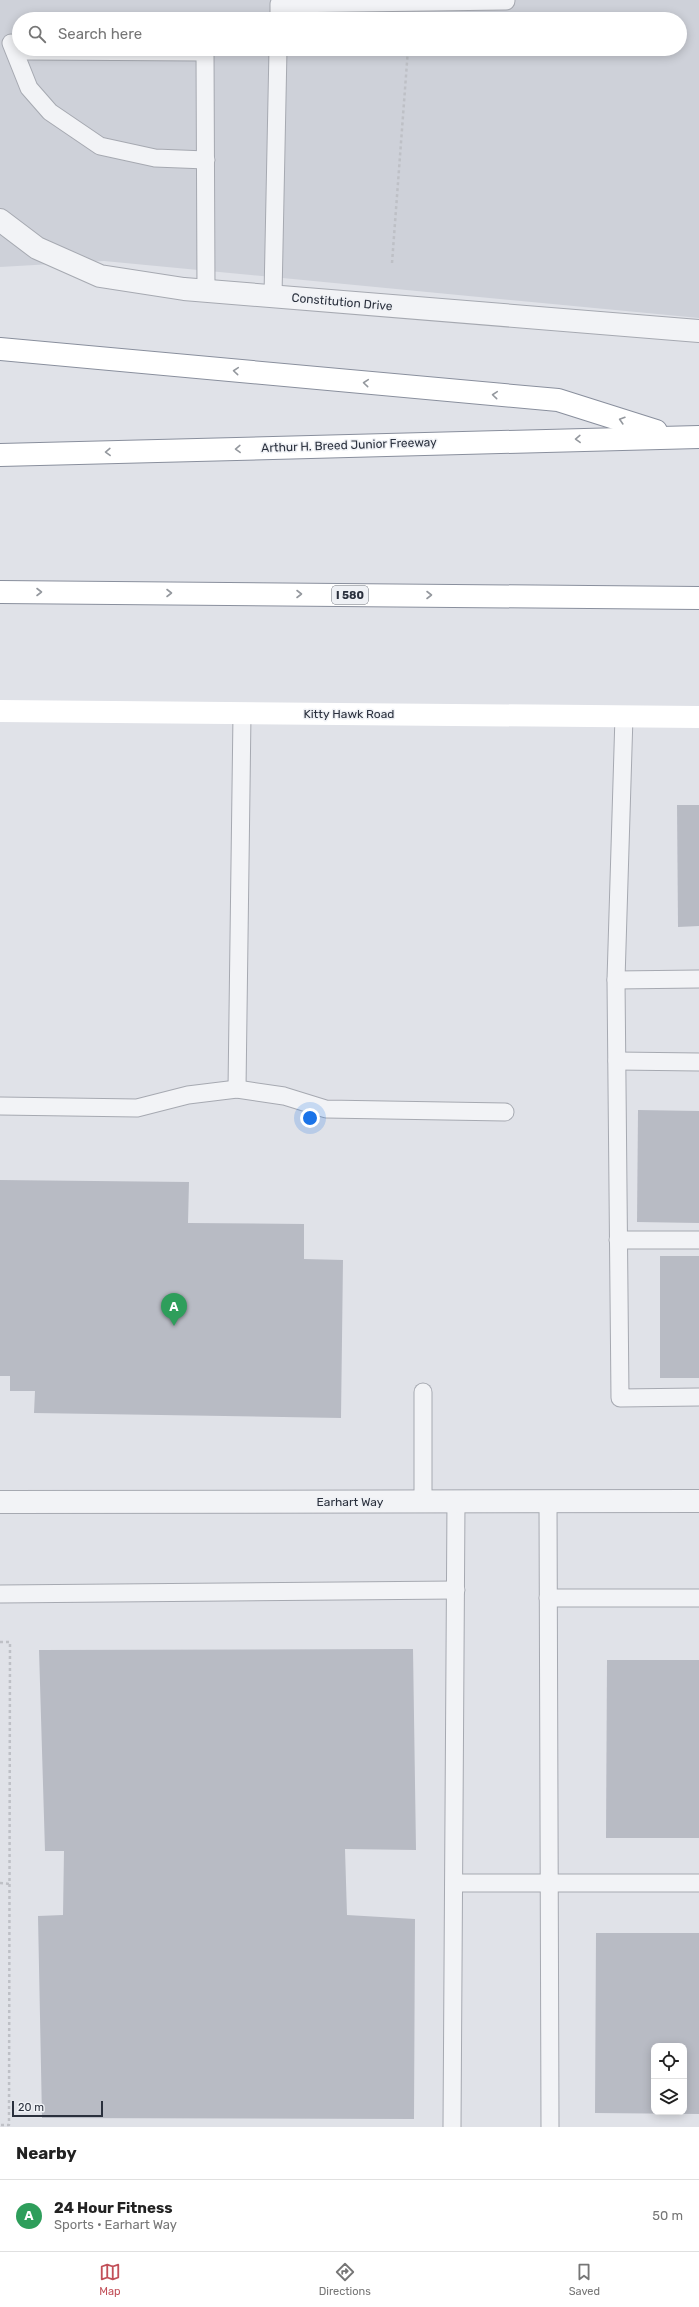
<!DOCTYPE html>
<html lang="en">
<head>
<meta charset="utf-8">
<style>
  body { margin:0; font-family:Rubik,sans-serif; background:#f2f2f2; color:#222 }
  .controls { position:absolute; right:12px; bottom:12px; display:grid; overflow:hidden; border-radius:8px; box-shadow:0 2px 10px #0003 }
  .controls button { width:36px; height:36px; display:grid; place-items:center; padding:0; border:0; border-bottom:1px solid #e0e0e0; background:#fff; color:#222; font:20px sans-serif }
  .scale { position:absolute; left:12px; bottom:10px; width:91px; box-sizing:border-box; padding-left:4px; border:2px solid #2a303d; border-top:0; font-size:11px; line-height:14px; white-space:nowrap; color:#2a303d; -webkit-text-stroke:3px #eff1f5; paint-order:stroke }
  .you { position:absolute; left:310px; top:1118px; width:14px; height:14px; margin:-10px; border:3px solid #fff; border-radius:50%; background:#1a73e8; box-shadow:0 0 0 6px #1a73e833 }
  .badge { display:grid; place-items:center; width:26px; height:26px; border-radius:50%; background:#c25059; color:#fff; font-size:13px; font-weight:700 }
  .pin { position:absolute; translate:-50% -33px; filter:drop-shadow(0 1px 2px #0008) }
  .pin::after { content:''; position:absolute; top:21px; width:14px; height:12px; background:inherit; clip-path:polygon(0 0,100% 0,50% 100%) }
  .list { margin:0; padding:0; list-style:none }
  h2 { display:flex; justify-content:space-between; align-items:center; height:52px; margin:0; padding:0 16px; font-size:17px }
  h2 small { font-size:13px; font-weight:400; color:#767676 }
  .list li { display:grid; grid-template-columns:26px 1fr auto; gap:12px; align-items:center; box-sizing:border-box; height:72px; padding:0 16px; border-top:1px solid #e0e0e0 }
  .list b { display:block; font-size:15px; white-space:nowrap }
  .list p { margin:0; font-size:13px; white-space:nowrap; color:#767676 }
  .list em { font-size:13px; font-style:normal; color:#767676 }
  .icon { flex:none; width:22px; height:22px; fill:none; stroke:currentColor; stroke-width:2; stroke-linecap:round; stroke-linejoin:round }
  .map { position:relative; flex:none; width:699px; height:2127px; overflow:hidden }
  .search { position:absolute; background:#fff; box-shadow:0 2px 10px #0003; left:12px; right:12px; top:12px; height:44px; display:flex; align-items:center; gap:10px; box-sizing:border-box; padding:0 14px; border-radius:22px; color:#767676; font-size:15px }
  .sheet { height:124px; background:#fff }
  nav { display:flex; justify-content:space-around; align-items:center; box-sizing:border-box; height:56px; border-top:1px solid #e0e0e0; background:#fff; font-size:11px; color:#767676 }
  nav a { display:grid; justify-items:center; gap:2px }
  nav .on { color:#c25059 }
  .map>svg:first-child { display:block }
</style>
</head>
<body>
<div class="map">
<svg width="699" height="2127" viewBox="0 0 699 2127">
  <rect width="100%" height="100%" fill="#e0e2e8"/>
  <path fill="#ced1d9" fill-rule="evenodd" d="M0 0H699V318L104 261 0 267ZM19 19H680V49H19Z"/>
  <g fill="#b8bbc4" fill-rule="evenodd">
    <path d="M677 805H699V926L678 927Z"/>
    <path d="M638 1110 699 1111V1223L637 1222Z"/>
    <path d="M0 1180 189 1182 188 1223 304 1224V1259L343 1260 341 1418 34 1413 35 1391H10V1376H0Z"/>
    <rect x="660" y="1256" width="39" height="122"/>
    <path d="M413 1649 416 1850 345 1849 347 1915 415 1919 414 2119 42 2118 38 1916 63 1915 64 1851H45L39 1650Z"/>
    <path d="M607 1660H699V1838H606Z"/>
    <path d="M596 1933H699V2114L595 2113ZM654 2046H684V2112H654Z"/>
  </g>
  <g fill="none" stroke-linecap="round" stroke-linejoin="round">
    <defs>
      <g id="lane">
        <path d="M279 19V4L506 1"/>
        <path d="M11 43 29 88 50 112 100 146 155 158 206 160"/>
        <path d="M22 49 25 51 205 52 206 290"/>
        <path d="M273 296 278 49"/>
        <path d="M624 716 616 980 620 1398 699 1397"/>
        <path d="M616 980 699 979"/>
        <path d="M617 1061 699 1062"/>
        <path d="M237 1089 242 714"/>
        <path d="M0 1106 137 1108 188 1095 237 1089 284 1096 326 1109 505 1112"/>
        <path d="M618 1240H699"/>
        <path d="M423 1392V1502"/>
        <path d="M548 1501 550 2127"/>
        <path d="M0 1594 456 1590"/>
        <path d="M548 1598H699"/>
        <path d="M454 1883H699"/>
        <path d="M452 2127 456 1501"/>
      </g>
      <g id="street">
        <path d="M0 220 37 248 100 276 184 289 699 331"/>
        <path d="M0 1502 699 1501"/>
      </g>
      <g id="highway">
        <path d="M0 349 558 400 656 431"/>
        <path d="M0 455 699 437"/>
        <path d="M0 592 699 598"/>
      </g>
    </defs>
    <use href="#lane" stroke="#a6a9b1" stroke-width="19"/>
    <use href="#street" stroke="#a6a9b1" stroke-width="24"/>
    <use href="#highway" stroke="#898f9d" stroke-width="24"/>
    <g stroke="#bec0c6" stroke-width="2.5" stroke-dasharray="3 3" stroke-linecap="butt">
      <path d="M392 263 408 49"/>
      <path d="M0 1642H10L9 2125H0"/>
      <path d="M0 1883 10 1884"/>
    </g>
    <use href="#lane" stroke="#f2f3f6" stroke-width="17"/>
    <use href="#street" stroke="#f2f3f6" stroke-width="22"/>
    <path stroke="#fff" stroke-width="22" d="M0 711 699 717"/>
    <use href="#highway" stroke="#fff" stroke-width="22"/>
  </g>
  <defs><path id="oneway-chevron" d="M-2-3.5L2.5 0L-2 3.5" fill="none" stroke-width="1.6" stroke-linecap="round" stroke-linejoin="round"/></defs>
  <g stroke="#94989e">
    <use href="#oneway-chevron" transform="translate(236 371) rotate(-175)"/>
    <use href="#oneway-chevron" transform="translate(366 383) rotate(-175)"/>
    <use href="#oneway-chevron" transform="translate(495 395) rotate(-175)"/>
    <use href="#oneway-chevron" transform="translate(622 420) rotate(-163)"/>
    <use href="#oneway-chevron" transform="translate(578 439) rotate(178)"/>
    <use href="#oneway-chevron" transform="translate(238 449) rotate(178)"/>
    <use href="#oneway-chevron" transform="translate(108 452) rotate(178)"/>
    <use href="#oneway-chevron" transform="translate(39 592)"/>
    <use href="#oneway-chevron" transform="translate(169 593)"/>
    <use href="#oneway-chevron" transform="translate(299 594)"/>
    <use href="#oneway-chevron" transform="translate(429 595)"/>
  </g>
  <g text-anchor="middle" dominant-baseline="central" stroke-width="3" stroke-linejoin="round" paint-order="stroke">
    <rect fill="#eff1f5" stroke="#656a74" stroke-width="1" x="332" y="586" width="36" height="18" rx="3"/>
    <g font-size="11" font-weight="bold" fill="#2a303d">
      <text x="350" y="595">I 580</text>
    </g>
    <g font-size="12" fill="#2a303d" stroke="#eff1f5">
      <text transform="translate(342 302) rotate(5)">Constitution Drive</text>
      <text transform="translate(349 445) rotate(-2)">Arthur H. Breed Junior Freeway</text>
      <text x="349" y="714">Kitty Hawk Road</text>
      <text x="350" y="1502">Earhart Way</text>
    </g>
  </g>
</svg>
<div class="controls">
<button><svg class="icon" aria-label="locate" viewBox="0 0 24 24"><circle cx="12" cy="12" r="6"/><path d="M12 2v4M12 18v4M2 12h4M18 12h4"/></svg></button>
<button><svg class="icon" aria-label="layers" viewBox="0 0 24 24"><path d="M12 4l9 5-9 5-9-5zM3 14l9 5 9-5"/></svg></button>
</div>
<div class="scale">20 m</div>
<div class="you"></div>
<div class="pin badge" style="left:174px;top:1326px;background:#2e9e5b">A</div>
<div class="search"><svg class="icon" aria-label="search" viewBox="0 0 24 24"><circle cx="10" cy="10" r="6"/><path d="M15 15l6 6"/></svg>Search here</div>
</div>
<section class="sheet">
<h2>Nearby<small></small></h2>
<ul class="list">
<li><span class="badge" style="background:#2e9e5b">A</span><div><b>24 Hour Fitness</b><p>Sports · Earhart Way</p></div><em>50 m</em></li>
</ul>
</section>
<nav>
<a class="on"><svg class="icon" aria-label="map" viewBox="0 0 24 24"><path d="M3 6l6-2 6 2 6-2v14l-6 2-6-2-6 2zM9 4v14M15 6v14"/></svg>Map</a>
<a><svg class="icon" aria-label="directions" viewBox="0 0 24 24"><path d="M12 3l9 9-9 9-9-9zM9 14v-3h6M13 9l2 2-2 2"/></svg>Directions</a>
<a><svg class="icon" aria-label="saved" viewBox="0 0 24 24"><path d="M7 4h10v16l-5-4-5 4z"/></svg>Saved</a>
</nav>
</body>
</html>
